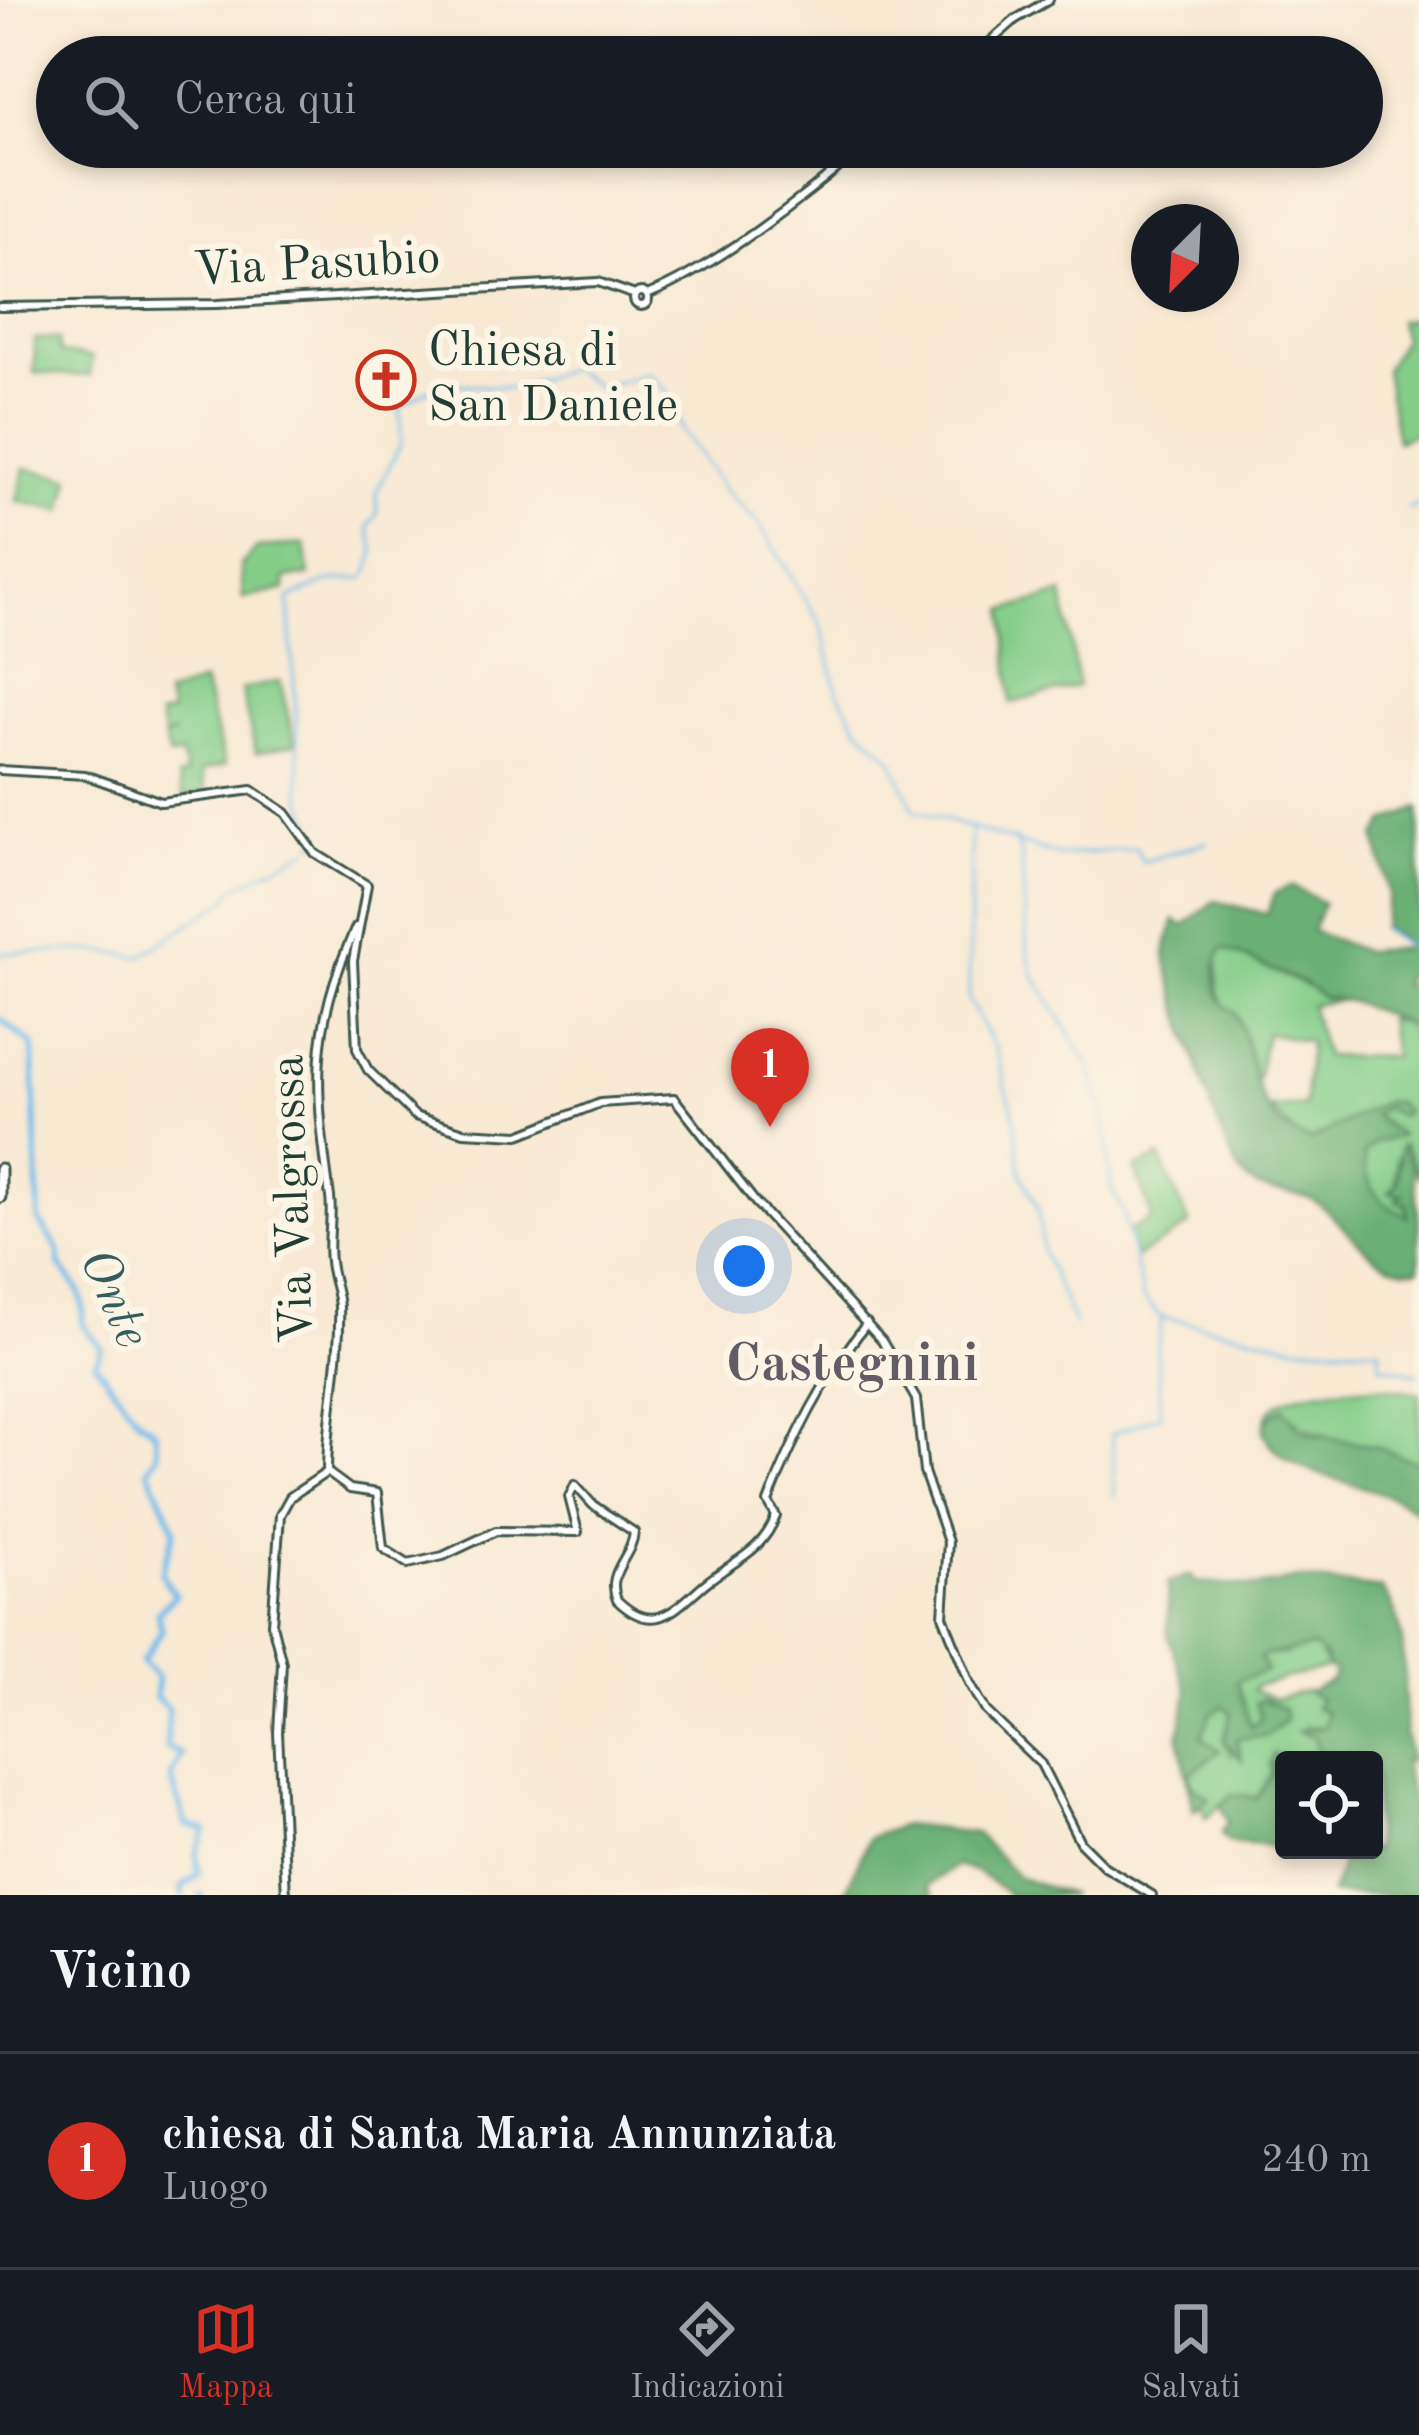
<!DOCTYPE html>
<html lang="it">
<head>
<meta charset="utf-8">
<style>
  body { margin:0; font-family:"Old Standard TT",serif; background:#20242c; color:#f1f3f6 }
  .controls { position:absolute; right:36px; bottom:36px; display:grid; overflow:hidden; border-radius:12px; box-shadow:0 6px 18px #0003 }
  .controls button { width:108px; height:108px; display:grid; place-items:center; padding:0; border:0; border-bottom:3px solid #363941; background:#171b24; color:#f1f3f6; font:60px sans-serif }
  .compass { position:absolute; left:1131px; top:204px; width:108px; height:108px; border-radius:50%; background:#171b24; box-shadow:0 6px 18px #0003; rotate:204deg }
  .you { position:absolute; left:744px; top:1266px; width:42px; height:42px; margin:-30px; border:9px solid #fff; border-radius:50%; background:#1a73e8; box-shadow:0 0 0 18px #1a73e833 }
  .badge { display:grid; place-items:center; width:78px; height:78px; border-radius:50%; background:#d93025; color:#fff; font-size:39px; font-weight:700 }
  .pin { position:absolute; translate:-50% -99px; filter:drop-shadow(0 3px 6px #0008) }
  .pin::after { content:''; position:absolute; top:63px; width:42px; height:36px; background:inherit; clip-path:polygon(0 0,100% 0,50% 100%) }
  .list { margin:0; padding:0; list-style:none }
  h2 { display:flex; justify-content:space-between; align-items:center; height:156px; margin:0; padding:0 48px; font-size:51px }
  h2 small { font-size:39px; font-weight:400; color:#9ea1a6 }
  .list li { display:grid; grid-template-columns:78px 1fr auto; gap:36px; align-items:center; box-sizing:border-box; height:216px; padding:0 48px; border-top:3px solid #363941 }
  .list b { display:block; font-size:45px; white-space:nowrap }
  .list p { margin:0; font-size:39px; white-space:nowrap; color:#9ea1a6 }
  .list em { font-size:39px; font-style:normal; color:#9ea1a6 }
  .icon { flex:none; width:66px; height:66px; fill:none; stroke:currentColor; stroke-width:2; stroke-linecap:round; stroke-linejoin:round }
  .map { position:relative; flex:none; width:1419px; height:1895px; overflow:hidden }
  .search { position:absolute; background:#171b24; box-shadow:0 6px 18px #0003; left:36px; right:36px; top:36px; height:132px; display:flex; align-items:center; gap:30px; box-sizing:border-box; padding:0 42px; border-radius:66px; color:#9ea1a6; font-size:45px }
  .sheet { height:372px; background:#171b24 }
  nav { display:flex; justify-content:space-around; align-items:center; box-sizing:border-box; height:168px; border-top:3px solid #363941; background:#171b24; font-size:33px; color:#9ea1a6 }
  nav a { display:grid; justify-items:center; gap:6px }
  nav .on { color:#d93025 }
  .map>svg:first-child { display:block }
</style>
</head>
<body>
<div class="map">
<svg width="1419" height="1895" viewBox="0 0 1419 1895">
  <rect width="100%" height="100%" fill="#fcf5e5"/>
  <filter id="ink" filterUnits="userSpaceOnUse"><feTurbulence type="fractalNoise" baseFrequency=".00833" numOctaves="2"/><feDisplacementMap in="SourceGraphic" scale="24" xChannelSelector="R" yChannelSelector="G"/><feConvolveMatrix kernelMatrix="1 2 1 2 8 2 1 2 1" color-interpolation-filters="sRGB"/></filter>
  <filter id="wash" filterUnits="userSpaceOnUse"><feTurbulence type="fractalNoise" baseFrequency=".004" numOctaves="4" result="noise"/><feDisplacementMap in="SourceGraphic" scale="48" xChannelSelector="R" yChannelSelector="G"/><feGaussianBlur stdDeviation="2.7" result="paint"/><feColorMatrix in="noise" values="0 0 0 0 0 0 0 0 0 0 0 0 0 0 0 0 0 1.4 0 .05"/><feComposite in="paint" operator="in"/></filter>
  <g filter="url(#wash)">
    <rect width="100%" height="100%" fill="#f8e9d3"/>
    <g fill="#84cd89" stroke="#52855e" stroke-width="3">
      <path d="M1419 317V431L1397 441 1385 370 1403 339 1398 321Z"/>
      <path d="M35 339H58L60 353 92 357 90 376 34 373Z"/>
      <path d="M25 468 71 478 63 511 17 501Z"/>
      <path d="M305 544 309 576 285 578V589L243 599 241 565 257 548Z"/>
      <path d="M1063 594 1078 686 1011 703 1005 610Z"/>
      <path d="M280 681 295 744 256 753 241 690Z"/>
      <path d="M203 682 225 765 201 771 206 792 183 797 178 777 186 775 181 755 169 757 164 738 176 733 164 736 159 716 171 713 166 695Z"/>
      <path d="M1223 948 1338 1001 1310 1005 1325 1056 1394 1057 1387 1019 1406 1024 1419 1060V1178L1405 1145 1397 1159 1395 1195 1403 1194 1408 1216C1378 1206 1364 1183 1364 1153L1376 1142 1401 1136 1373 1115 1384 1108 1393 1112 1396 1102H1384L1311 1140 1298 1137 1270 1108 1305 1106 1309 1041 1266 1033 1256 1089 1218 989V953Z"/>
      <path d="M1160 1157 1190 1225 1135 1258 1128 1232 1152 1218 1135 1169Z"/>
      <path d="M1381 1387 1419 1393V1463C1394 1453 1302 1434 1295 1419H1266L1264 1431C1263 1383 1347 1390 1381 1387Z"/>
      <path d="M1295 1647 1318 1649 1327 1668 1255 1686 1253 1691 1276 1699 1309 1690 1320 1699 1317 1708 1327 1713 1323 1727 1305 1726 1303 1733 1314 1736 1319 1760 1284 1757 1270 1762 1272 1774 1257 1798 1233 1794 1206 1818 1189 1774 1204 1760 1206 1741 1201 1733 1210 1714 1223 1706 1231 1712 1224 1741 1231 1754 1237 1739 1267 1735 1285 1721 1283 1708 1264 1699 1256 1703 1261 1717 1251 1727 1237 1681 1265 1655 1286 1654Z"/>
    </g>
    <g fill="#6bb075" stroke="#457654" stroke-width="3">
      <path d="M1419 808V975H1407L1403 983 1419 994V1029L1353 1002 1322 997 1304 983 1223 948C1214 961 1213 989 1223 1003 1231 1014 1231 1004 1237 1016 1257 1057 1249 1125 1311 1140L1384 1102H1396L1405 1111 1401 1116 1384 1108 1373 1115 1401 1136 1376 1142 1364 1153C1364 1183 1379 1206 1408 1216L1407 1204 1397 1201 1403 1194 1389 1192 1397 1184 1401 1145C1419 1164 1419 1232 1419 1269 1378 1276 1351 1231 1323 1207 1301 1188 1271 1198 1247 1180 1225 1164 1171 988 1166 956 1165 944 1171 932 1175 920L1184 926 1215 901 1267 914 1275 893 1291 886 1323 903 1312 931 1363 951 1405 948 1402 940 1382 928 1389 895 1376 837 1386 822Z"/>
      <path d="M1284 1407 1299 1428 1312 1434 1378 1447 1419 1463V1513C1375 1477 1289 1485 1263 1432L1266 1419Z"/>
      <path d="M1190 1575 1195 1582 1257 1587 1299 1579 1382 1589C1419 1639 1395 1703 1410 1761H1403L1412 1802 1408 1836 1419 1895 1331 1894 1341 1865 1332 1850H1374V1760H1319L1314 1737 1297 1731 1323 1727 1327 1712 1315 1707 1320 1699 1308 1692 1332 1680 1334 1670 1327 1668 1325 1657 1314 1647 1265 1655 1260 1659 1267 1671 1237 1681 1251 1727 1261 1717 1256 1703 1261 1699 1283 1708 1286 1717 1268 1735 1237 1739 1242 1759 1224 1741 1231 1712 1223 1706 1210 1714 1202 1738 1220 1751 1189 1774 1194 1787 1209 1798 1194 1811 1179 1736 1188 1692 1168 1636V1583Z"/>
      <path d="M1273 1754 1291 1760H1284V1804L1273 1821 1274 1846 1229 1842 1221 1833 1228 1822 1221 1805 1233 1794 1257 1798 1272 1774Z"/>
      <path d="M903 1825 975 1833 1019 1878 1071 1895H1010L975 1871 956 1866 927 1886 933 1895H844L869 1838Z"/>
    </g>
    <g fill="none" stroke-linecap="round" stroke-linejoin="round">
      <g stroke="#72bdeb" stroke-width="3">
        <path d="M572 370 599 387 649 373 669 394"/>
        <path d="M672 397 683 434"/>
        <path d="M686 436 725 491 759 524 821 624 837 690 858 727 892 759 914 810"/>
        <path d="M1408 509 1419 505"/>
        <path d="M368 574 375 551 369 527 377 514V491L401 443 400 407 440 383 516 388 567 369"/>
        <path d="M290 598 330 581 365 578"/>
        <path d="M289 601 301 795 317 837 314 845"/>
        <path d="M917 811 1060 856 1136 848 1142 862 1207 842"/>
        <path d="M971 826 969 1000 996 1051 1015 1119 1020 1169 1038 1208 1043 1253 1074 1323"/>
        <path d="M1014 839 1021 854 1027 949 1034 975 1089 1065 1105 1120 1111 1187 1123 1212 1143 1298 1162 1319 1157 1351 1161 1414 1112 1434 1115 1497"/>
        <path d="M1380 929 1419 953"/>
        <path d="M0 953C49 952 92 947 140 957L227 899 234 888 307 850"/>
        <path d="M1162 1317 1297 1345 1380 1349V1365L1419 1374"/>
      </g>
      <g stroke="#72bdeb" stroke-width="6">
        <path d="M0 1019 33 1045 39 1221 58 1249 60 1266C76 1286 86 1294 82 1323L102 1349 95 1363 138 1419 155 1431 157 1454 148 1469 175 1530 161 1574 175 1595 157 1613 162 1630 142 1662 157 1677 156 1697 169 1710 166 1748 182 1754 171 1778 186 1825 206 1830 196 1854 199 1874 182 1887 183 1895"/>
        <path d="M201 1895H202"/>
      </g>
    </g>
  </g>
  <g filter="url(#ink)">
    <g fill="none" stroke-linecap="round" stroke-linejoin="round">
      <defs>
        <g id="minor">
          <path d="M973 57 1016 19 1049 0"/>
          <circle cx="641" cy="299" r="7"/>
          <path d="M647 295C716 267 806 196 863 147"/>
          <path d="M0 307 217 304 598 282 635 295"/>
          <path d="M0 770 85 775 161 802 252 790 286 813 315 853 367 885 353 961 357 1049 368 1070 415 1116 464 1132 519 1135 600 1103 674 1098 756 1203 882 1341 916 1399 924 1472 948 1542 943 1616 970 1683 986 1711 1041 1764 1080 1842 1105 1867 1152 1895"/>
          <path d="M327 1472 350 1489 377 1493 383 1548 408 1564 443 1556 496 1531 578 1532 569 1497 575 1485 593 1505 634 1532C632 1558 605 1572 617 1600 657 1639 678 1605 707 1582 736 1559 762 1552 776 1516L768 1502C794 1436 823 1379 867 1323"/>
          <path d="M327 1472C327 1417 341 1361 339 1307 338 1291 331 1276 330 1261 327 1240 333 1218 330 1197 315 1088 309 1030 356 927"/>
          <path d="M286 1895 278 1732 282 1663 272 1624 280 1515 290 1497 327 1472"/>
        </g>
        <path id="major" d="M0 1169V1197"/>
      </defs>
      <use href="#minor" stroke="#40574c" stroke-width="12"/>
      <use href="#major" stroke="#40574c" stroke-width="15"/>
      <use href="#minor" stroke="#fff" stroke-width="6"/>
      <use href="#major" stroke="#fff" stroke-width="9"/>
    </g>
  </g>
  <defs>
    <symbol id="church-ring" viewBox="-11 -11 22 22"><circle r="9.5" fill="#fcf5e5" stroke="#c8321e" stroke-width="1.5"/><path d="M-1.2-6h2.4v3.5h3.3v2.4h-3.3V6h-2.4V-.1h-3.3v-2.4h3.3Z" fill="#c8321e"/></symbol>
  </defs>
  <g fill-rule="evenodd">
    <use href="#church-ring" x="353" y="347" width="66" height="66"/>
  </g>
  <g text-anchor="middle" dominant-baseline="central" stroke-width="12" stroke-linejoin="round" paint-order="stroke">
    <g font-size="48" fill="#1f3d34" stroke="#fcf5e5">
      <text transform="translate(317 265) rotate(-3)">Via Pasubio</text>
      <text transform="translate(294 1199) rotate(-92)">Via Valgrossa</text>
    </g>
    <g font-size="48" fill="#1f3d34" stroke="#fcf5e5" text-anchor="start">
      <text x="428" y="352">Chiesa di<tspan x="428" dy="55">San Daniele</tspan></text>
    </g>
    <g font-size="51" font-style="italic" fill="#345d62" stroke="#fcf5e5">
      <text transform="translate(113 1299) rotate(66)">Onte</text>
    </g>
    <g font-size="54" font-weight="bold" fill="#615c65" stroke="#fcf5e5">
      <text x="852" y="1366">Castegnini</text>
    </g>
  </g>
</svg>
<div class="controls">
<button><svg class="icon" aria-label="locate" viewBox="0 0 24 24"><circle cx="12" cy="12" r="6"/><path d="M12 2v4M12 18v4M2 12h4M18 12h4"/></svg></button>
</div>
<svg class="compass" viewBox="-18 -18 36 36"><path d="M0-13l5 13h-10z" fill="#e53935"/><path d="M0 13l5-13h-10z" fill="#9ea1a6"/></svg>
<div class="you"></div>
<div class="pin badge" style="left:770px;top:1127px">1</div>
<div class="search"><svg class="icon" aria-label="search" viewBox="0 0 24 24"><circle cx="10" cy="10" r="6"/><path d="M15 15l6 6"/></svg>Cerca qui</div>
</div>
<section class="sheet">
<h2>Vicino<small></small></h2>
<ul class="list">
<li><span class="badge">1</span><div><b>chiesa di Santa Maria Annunziata</b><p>Luogo</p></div><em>240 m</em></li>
</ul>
</section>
<nav>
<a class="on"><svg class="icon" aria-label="map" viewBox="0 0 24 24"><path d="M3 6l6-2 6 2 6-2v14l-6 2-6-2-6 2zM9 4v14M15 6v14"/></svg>Mappa</a>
<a><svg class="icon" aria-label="directions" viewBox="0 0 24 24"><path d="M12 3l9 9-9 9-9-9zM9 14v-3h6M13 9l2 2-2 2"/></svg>Indicazioni</a>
<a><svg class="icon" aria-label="saved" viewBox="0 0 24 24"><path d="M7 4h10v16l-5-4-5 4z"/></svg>Salvati</a>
</nav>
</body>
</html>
